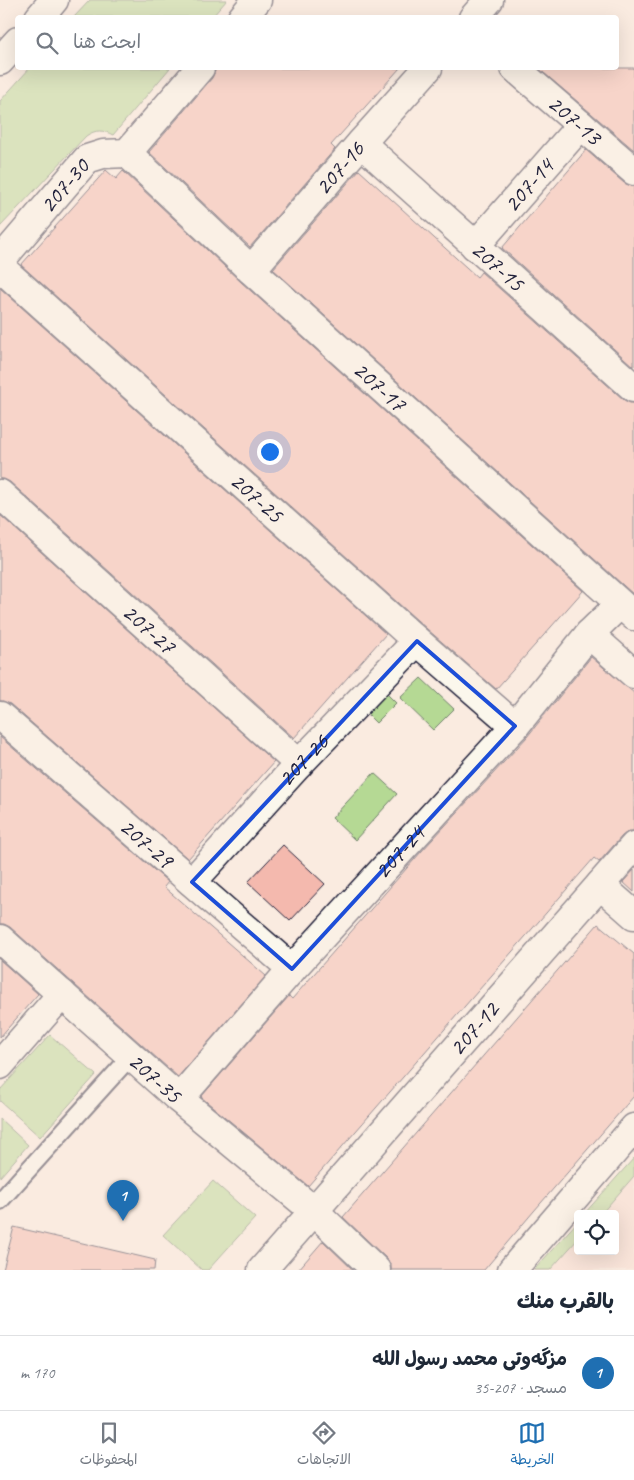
<!DOCTYPE html>
<html lang="ar">
<head>
<meta charset="utf-8">
<style>
  body { margin:0; font-family:Caveat,"Playpen Sans Arabic",sans-serif; background:#f6f6f7; color:#1f2937; direction:rtl }
  .controls { position:absolute; right:15px; bottom:15px; display:grid; overflow:hidden; border-radius:5px; box-shadow:0 5px 20px #0002 }
  .controls button { width:45px; height:45px; display:grid; place-items:center; padding:0; border:0; border-bottom:1px solid #e0e1e3; background:#fff; color:#1f2937; font:25px sans-serif }
  .you { position:absolute; left:269px; top:451px; width:18px; height:18px; margin:-12px; border:4px solid #fff; border-radius:50%; background:#1a73e8; box-shadow:0 0 0 8px #1a73e833 }
  .badge { display:grid; place-items:center; width:32px; height:32px; border-radius:50%; background:#1f6fb2; color:#fff; font-size:16px; font-weight:700 }
  .pin { position:absolute; translate:-50% -41px; filter:drop-shadow(0 1px 2px #0008) }
  .pin::after { content:''; position:absolute; top:26px; width:18px; height:15px; background:inherit; clip-path:polygon(0 0,100% 0,50% 100%) }
  .list { margin:0; padding:0; list-style:none }
  h2 { display:flex; justify-content:space-between; align-items:center; height:65px; margin:0; padding:0 20px; font-size:21px }
  h2 small { font-size:16px; font-weight:400; color:#747a83 }
  .list li { display:grid; grid-template-columns:32px 1fr auto; gap:15px; align-items:center; box-sizing:border-box; height:75px; padding:0 20px; border-top:1px solid #e0e1e3 }
  .list b { display:block; font-size:19px; white-space:nowrap }
  .list p { margin:0; font-size:16px; white-space:nowrap; color:#747a83 }
  .list em { font-size:16px; font-style:normal; color:#747a83 }
  .icon { flex:none; width:28px; height:28px; fill:none; stroke:currentColor; stroke-width:2; stroke-linecap:round; stroke-linejoin:round }
  .map { position:relative; flex:none; width:634px; height:1270px; overflow:hidden; direction:ltr }
  .search { position:absolute; background:#fff; box-shadow:0 5px 20px #0002; left:15px; right:15px; top:15px; height:55px; display:flex; align-items:center; gap:12px; box-sizing:border-box; padding:0 18px; border-radius:5px; color:#747a83; font-size:19px }
  .sheet { height:140px; background:#fff }
  nav { display:flex; justify-content:space-around; align-items:center; box-sizing:border-box; height:70px; border-top:1px solid #e0e1e3; background:#fff; font-size:14px; color:#747a83 }
  nav a { display:grid; justify-items:center; gap:2px }
  nav .on { color:#1f6fb2 }
  .map>svg:first-child { display:block }
</style>
</head>
<body>
<div class="map">
<svg width="634" height="1270" viewBox="0 0 634 1270">
  <rect width="100%" height="100%" fill="#faebe0"/>
  <filter id="ink" filterUnits="userSpaceOnUse"><feTurbulence type="fractalNoise" baseFrequency=".02" numOctaves="2"/><feDisplacementMap in="SourceGraphic" scale="10" xChannelSelector="R" yChannelSelector="G"/><feConvolveMatrix kernelMatrix="1 2 1 2 8 2 1 2 1" color-interpolation-filters="sRGB"/></filter>
  <g filter="url(#ink)">
    <path fill="#f8dcd1" d="M634 1158V1270H534L578 1221V1251H615V1214H584Z"/>
    <g fill="#b5d994" stroke="#6c7e68">
      <path d="M90 0H227L212 17H74Z"/>
      <path d="M30 68H170L113 135C103 130 96 129 86 136L0 227V101Z"/>
      <path d="M421 678 454 709 433 730 400 698Z"/>
      <path d="M380 687 396 703 376 723 360 707Z"/>
      <path d="M374 773 397 794 355 840 332 818Z"/>
      <path d="M50 1035 96 1075 40 1137 0 1101V1090Z"/>
      <path d="M0 1119 28 1145 0 1177Z"/>
      <path d="M634 1158V1176L601 1214H584Z"/>
      <path d="M213 1181 255 1218 208 1270H202L163 1235Z"/>
      <path d="M578 1221V1239L550 1270H534Z"/>
    </g>
    <g fill="#f4b9ae" stroke="#22223b">
      <path d="M215 68H400L331 145 335 149 250 247 149 152 212 78 215 71Z"/>
      <path d="M538 68H634V150L592 114Z"/>
      <path d="M586 150 624 183 631 186H634V367L502 248Z"/>
      <path d="M106 170 116 179 123 171 241 282 583 591 496 689 427 629 21 265Z"/>
      <path d="M359 170 477 277 481 272 624 400 630 403H634V595L273 269Z"/>
      <path d="M0 288 386 634 294 738 10 482 4 479H0Z"/>
      <path d="M0 515 274 762 188 859 10 704 3 701H0Z"/>
      <path d="M591 657 634 693V831H629L622 836 599 862 594 858 308 1186 201 1097 289 996 292 999 421 852 527 737Z"/>
      <path d="M0 737 168 882 164 887 266 976 178 1077 10 927 4 924H0Z"/>
      <path d="M283 845 325 884 290 921 248 882Z"/>
      <path d="M634 870V892L623 882Z"/>
      <path d="M598 924 634 954V1096L534 1211 484 1270H391V1265L387 1259 343 1217Z"/>
      <path d="M0 960 38 994 0 1037Z"/>
      <path d="M14 1227 155 1260 154 1270H3Z"/>
      <path d="M323 1241 353 1270H298Z"/>
    </g>
    <g fill="none" stroke-linecap="round" stroke-linejoin="round">
      <defs>
        <path id="service" d="M0 1201 131 1056"/>
        <g id="minor">
          <path d="M39 18 54 0"/>
          <path d="M242 18 257 0"/>
          <path d="M473 18 489 0"/>
          <path d="M0 61 18 41"/>
          <path id="s1" d="M515 68 634 171"/>
          <path id="s2" d="M361 143 634 388"/>
          <path id="s3" d="M127 153 251 270 634 616"/>
          <path id="s4" d="M475 246 581 125"/>
          <path id="s5" d="M0 261 87 159 103 154 127 153 200 68"/>
          <path id="s6" d="M0 267 417 641 515 726"/>
          <path id="s7" d="M251 270 361 143 428 68"/>
          <path id="s8" d="M0 494 299 764"/>
          <path d="M589 634 634 674"/>
          <path id="s9" d="M0 716 292 969"/>
          <path id="s10" d="M192 882 299 764 417 641"/>
          <path d="M600 885 634 915"/>
          <path id="s11" d="M0 939 179 1099 314 1211 376 1270"/>
          <path d="M0 1065 62 994"/>
          <path id="s12" d="M179 1099 292 969 515 726 589 634 620 604"/>
          <path id="s13" d="M262 1270 634 846"/>
          <path d="M512 1270 634 1128"/>
        </g>
      </defs>
      <use href="#service" stroke="#22223b" stroke-width="20"/>
      <use href="#minor" stroke="#22223b" stroke-width="31"/>
      <use href="#service" stroke="#fbf7ec" stroke-width="16"/>
      <use href="#minor" stroke="#fbf7ec" stroke-width="28"/>
    </g>
  </g>
  <path d="M0 0H634V1270H0ZM417 641 515 726 292 969 192 882Z" fill="#faebe0" fill-opacity=".55" fill-rule="evenodd"/>
  <path fill="none" stroke="#1d4ed8" stroke-width="4" stroke-linejoin="round" d="M417 641 515 726 292 969 192 882Z"/>
  <g text-anchor="middle" dominant-baseline="central" stroke-width="4" stroke-linejoin="round" paint-order="stroke">
    <g font-size="24" fill="#22223b" stroke="#fbf7ec">
      <text stroke="none"><textPath href="#s1" startOffset="79">207-13</textPath></text>
      <text stroke="none"><textPath href="#s7" startOffset="135">207-16</textPath></text>
      <text stroke="none"><textPath href="#s4" startOffset="81">207-14</textPath></text>
      <text stroke="none"><textPath href="#s5" startOffset="99">207-30</textPath></text>
      <text stroke="none"><textPath href="#s2" startOffset="184">207-15</textPath></text>
      <text stroke="none"><textPath href="#s3" startOffset="344">207-17</textPath></text>
      <text stroke="none"><textPath href="#s6" startOffset="345">207-25</textPath></text>
      <text stroke="none"><textPath href="#s8" startOffset="201">207-27</textPath></text>
      <text stroke="none"><textPath href="#s10" startOffset="165">207-26</textPath></text>
      <text stroke="none"><textPath href="#s9" startOffset="194">207-29</textPath></text>
      <text stroke="none"><textPath href="#s12" startOffset="331">207-24</textPath></text>
      <text stroke="none"><textPath href="#s13" startOffset="321">207-12</textPath></text>
      <text stroke="none"><textPath href="#s11" startOffset="208">207-35</textPath></text>
    </g>
  </g>
</svg>
<div class="controls">
<button><svg class="icon" aria-label="locate" viewBox="0 0 24 24"><circle cx="12" cy="12" r="6"/><path d="M12 2v4M12 18v4M2 12h4M18 12h4"/></svg></button>
</div>
<div class="you"></div>
<div class="pin badge" style="left:123px;top:1221px">1</div>
<div class="search"><svg class="icon" aria-label="search" viewBox="0 0 24 24"><circle cx="10" cy="10" r="6"/><path d="M15 15l6 6"/></svg>ابحث هنا</div>
</div>
<section class="sheet">
<h2>بالقرب منك<small></small></h2>
<ul class="list">
<li><span class="badge">1</span><div><b>مزگەوتی محمد رسول الله</b><p>مسجد · 207-35</p></div><em>170 m</em></li>
</ul>
</section>
<nav>
<a class="on"><svg class="icon" aria-label="map" viewBox="0 0 24 24"><path d="M3 6l6-2 6 2 6-2v14l-6 2-6-2-6 2zM9 4v14M15 6v14"/></svg>الخريطة</a>
<a><svg class="icon" aria-label="directions" viewBox="0 0 24 24"><path d="M12 3l9 9-9 9-9-9zM9 14v-3h6M13 9l2 2-2 2"/></svg>الاتجاهات</a>
<a><svg class="icon" aria-label="saved" viewBox="0 0 24 24"><path d="M7 4h10v16l-5-4-5 4z"/></svg>المحفوظات</a>
</nav>
</body>
</html>
